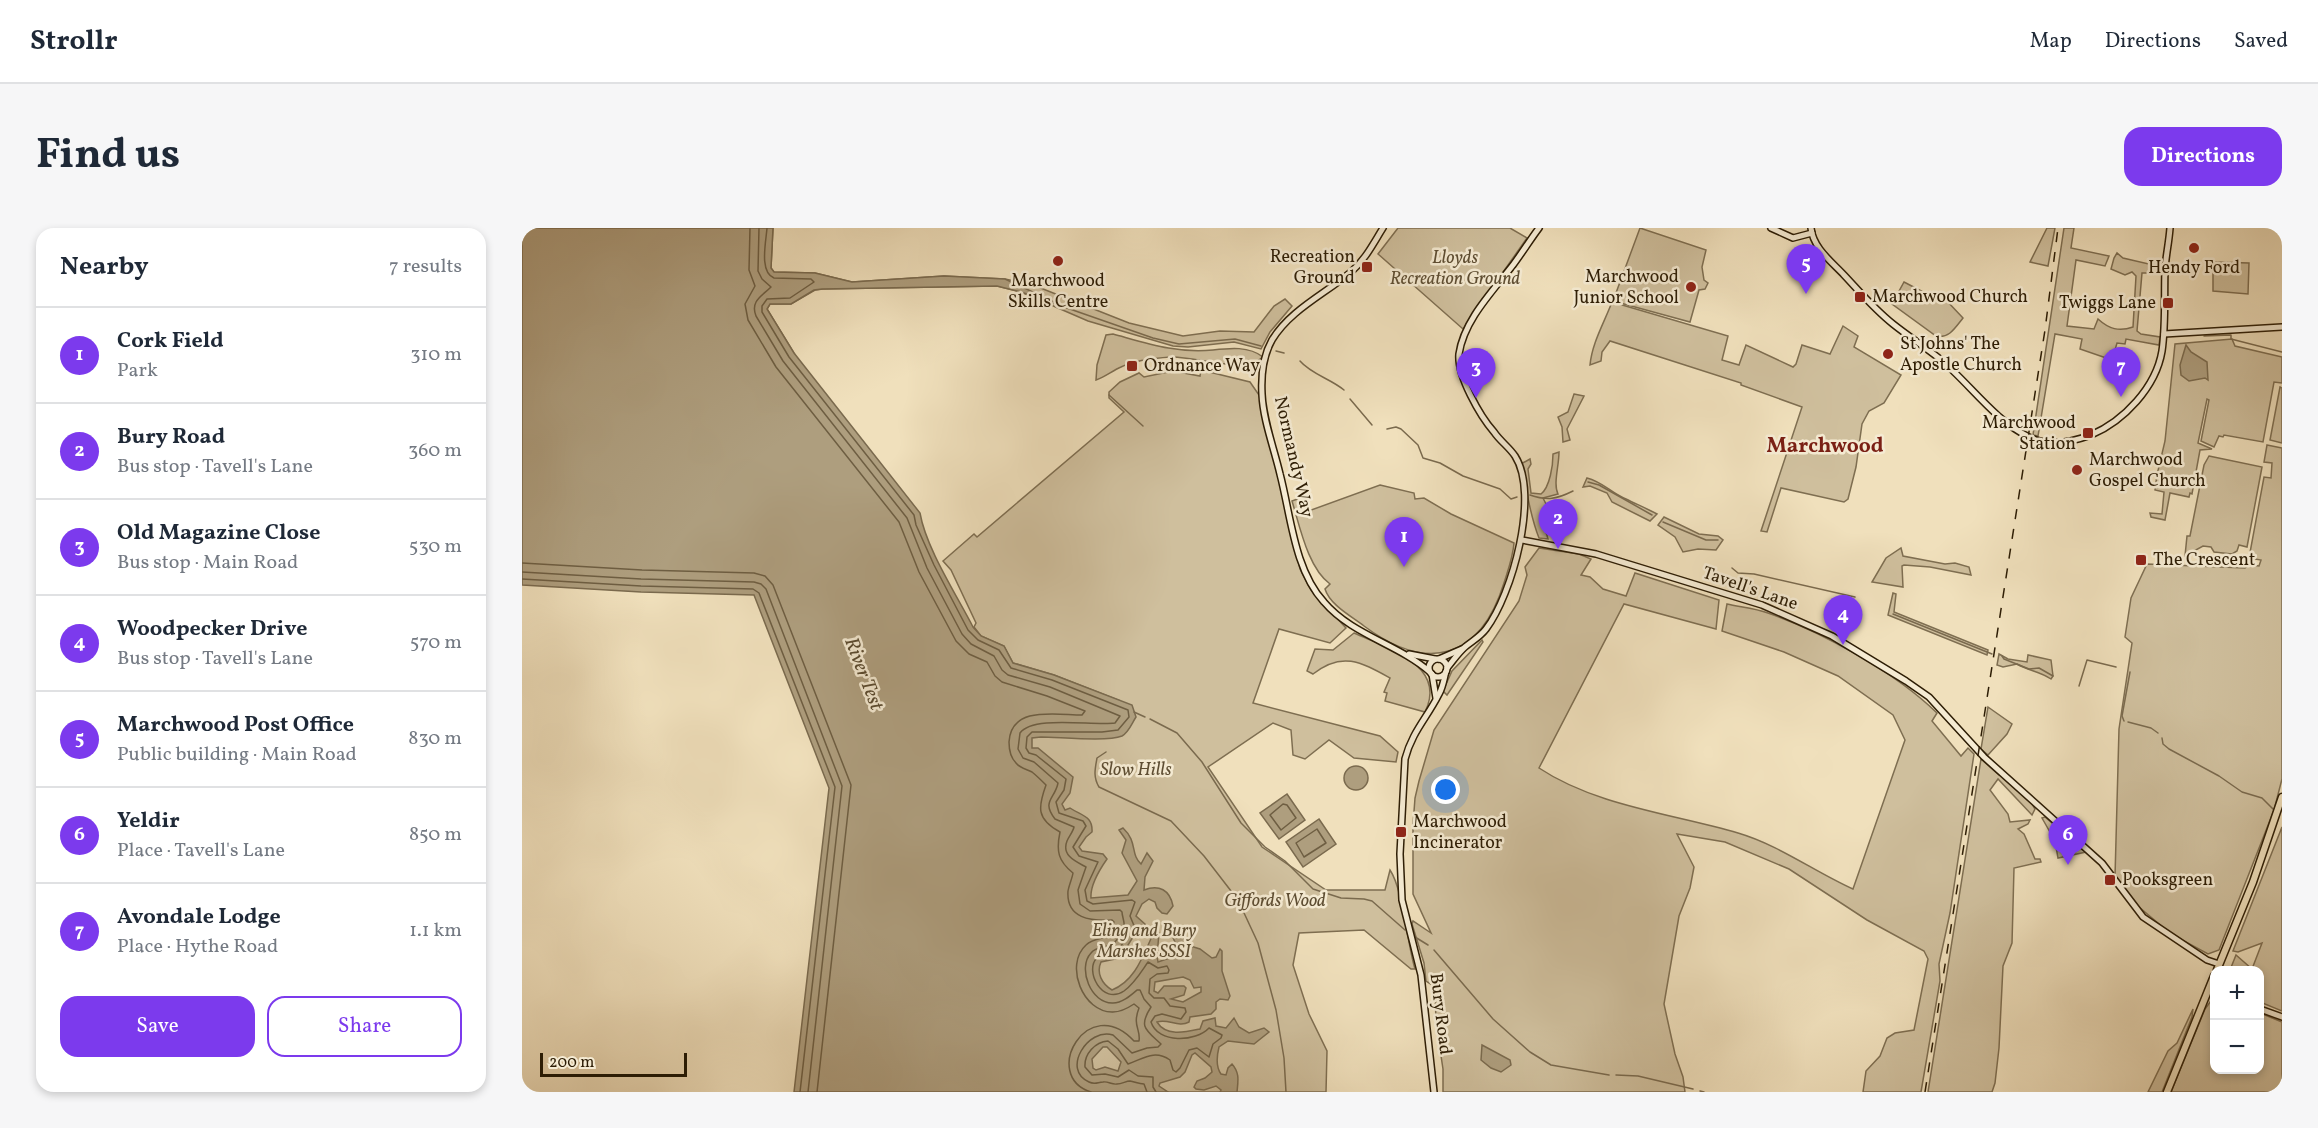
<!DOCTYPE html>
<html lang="en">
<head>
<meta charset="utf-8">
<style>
  body { margin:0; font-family:Vollkorn,serif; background:#f6f6f7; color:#1f2937 }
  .controls { position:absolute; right:18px; bottom:18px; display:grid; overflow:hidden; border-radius:12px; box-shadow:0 3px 9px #0003 }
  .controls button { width:54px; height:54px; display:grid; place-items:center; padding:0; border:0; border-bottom:2px solid #e0e1e3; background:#fff; color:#1f2937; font:30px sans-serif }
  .scale { position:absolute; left:18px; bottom:15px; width:147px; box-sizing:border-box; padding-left:6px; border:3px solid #2d1d05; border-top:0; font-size:16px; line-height:21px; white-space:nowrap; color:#2d1d05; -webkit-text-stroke:4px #f5ebd3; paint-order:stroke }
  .you { position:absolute; left:924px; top:562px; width:21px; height:21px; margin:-15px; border:4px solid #fff; border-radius:50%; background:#1a73e8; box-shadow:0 0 0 9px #1a73e833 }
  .badge { display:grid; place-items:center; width:39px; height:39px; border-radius:50%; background:#7c3aed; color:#fff; font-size:20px; font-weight:700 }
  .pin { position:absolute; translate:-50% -50px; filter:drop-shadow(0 2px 3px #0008) }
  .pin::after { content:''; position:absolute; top:32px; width:21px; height:18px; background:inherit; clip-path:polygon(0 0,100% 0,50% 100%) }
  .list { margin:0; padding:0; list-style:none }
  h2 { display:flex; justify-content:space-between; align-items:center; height:78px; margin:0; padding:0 24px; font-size:26px }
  h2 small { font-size:20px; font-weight:400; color:#747a83 }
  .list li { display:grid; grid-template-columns:39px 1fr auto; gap:18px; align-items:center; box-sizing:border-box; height:96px; padding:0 24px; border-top:2px solid #e0e1e3 }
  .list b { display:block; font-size:22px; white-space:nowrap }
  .list p { margin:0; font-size:20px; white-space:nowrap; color:#747a83 }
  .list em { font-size:20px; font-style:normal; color:#747a83 }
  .actions { display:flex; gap:12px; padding:18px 24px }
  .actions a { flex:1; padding:14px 0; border:2px solid #7c3aed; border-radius:18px; text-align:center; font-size:21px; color:#7c3aed }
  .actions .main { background:#7c3aed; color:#fff }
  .map { position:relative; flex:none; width:1760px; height:864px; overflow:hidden; border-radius:18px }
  header { display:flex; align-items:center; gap:36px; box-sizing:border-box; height:84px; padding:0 30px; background:#fff; border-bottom:2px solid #e0e1e3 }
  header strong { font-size:28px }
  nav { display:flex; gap:33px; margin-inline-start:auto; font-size:21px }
  .intro { display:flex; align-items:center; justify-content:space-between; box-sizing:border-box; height:144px; padding:0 36px }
  h1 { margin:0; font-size:42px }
  .button { padding:15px 27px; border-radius:18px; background:#7c3aed; color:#fff; font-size:21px; font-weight:700 }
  main { display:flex; gap:36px; padding:0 36px }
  aside { flex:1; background:#fff; border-radius:18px; box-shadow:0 3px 9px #0003 }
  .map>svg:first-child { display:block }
</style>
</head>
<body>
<header>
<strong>Strollr</strong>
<nav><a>Map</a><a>Directions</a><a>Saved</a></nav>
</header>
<div class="intro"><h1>Find us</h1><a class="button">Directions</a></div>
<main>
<aside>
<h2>Nearby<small>7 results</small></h2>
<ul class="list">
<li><span class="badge">1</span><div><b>Cork Field</b><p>Park</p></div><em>310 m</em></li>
<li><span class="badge">2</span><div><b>Bury Road</b><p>Bus stop · Tavell's Lane</p></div><em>360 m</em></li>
<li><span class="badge">3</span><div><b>Old Magazine Close</b><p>Bus stop · Main Road</p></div><em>530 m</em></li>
<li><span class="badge">4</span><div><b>Woodpecker Drive</b><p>Bus stop · Tavell's Lane</p></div><em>570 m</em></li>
<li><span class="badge">5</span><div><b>Marchwood Post Office</b><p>Public building · Main Road</p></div><em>830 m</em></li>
<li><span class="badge">6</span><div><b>Yeldir</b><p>Place · Tavell's Lane</p></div><em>850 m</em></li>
<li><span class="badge">7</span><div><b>Avondale Lodge</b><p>Place · Hythe Road</p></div><em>1.1 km</em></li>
</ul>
<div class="actions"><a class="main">Save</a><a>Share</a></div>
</aside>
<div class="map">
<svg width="1760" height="864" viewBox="0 0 1760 864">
  <rect width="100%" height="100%" fill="#f0e0bc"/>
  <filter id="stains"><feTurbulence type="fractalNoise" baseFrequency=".00333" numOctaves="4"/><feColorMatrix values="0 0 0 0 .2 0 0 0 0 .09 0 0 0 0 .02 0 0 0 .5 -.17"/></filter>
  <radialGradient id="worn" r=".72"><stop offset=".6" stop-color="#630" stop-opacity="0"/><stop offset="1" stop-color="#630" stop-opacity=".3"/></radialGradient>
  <g fill="#cfbf9d" stroke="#7e6e51" stroke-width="1.5">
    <path d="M251 0 249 40 252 44 293 45 330 54 422 48 483 51 511 57 607 95 661 108 698 103 732 104 752 78 763 71 770 78 748 104 739 121 712 114 666 119 651 118 566 93 499 64 475 58 301 61 293 62 269 76H248L245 81 272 125 229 103Z"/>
    <path d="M876 0H988L1005 10 941 101 856 26Z"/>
    <path d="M1118 0 1184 22 1180 39 1182 52 1186 55 1183 61 1177 62 1168 94 1091 73Z"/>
    <path d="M1525 0H1533L1526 38 1508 34Z"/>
    <path d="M1542 0H1552L1549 20 1587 28 1583 38 1554 32 1545 98 1572 101 1576 91C1587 101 1597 104 1611 99L1614 48 1610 44 1603 47 1589 41 1592 30 1595 25 1601 30 1627 36V45H1620L1615 103 1619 106 1638 109 1637 117 1604 111 1603 116 1595 115 1590 132 1558 121 1560 111 1533 106 1516 208 1511 207Z"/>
    <path d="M1691 34 1727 35 1726 66 1691 63Z"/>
    <path d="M1382 54 1405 66 1423 71 1441 90C1433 100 1427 111 1414 108L1370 76Z"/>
    <path d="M1090 74 1206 108 1200 132 1217 137 1224 117 1271 139 1274 136 1280 117 1308 126 1321 98 1336 108 1332 119 1379 147 1362 175 1347 183 1340 196 1334 239 1326 271 1322 274 1259 260 1245 304 1239 303 1280 179 1219 157V155L1088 113 1080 124 1079 133 1068 137C1070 115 1082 95 1090 74Z"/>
    <path d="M591 106C624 115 656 126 691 122 708 120 727 118 741 129 721 147 674 128 649 129 633 130 613 132 599 139 590 143 583 149 574 152L575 137 584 107Z"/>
    <path d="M1710 111 1713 118 1760 129V155L1752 154 1741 214 1702 207 1701 209 1697 208 1692 219 1679 213 1687 172 1685 171 1676 215 1690 221 1678 222 1670 266 1668 265 1667 269 1648 265 1643 292 1629 289 1628 285 1640 286 1642 264 1633 262 1635 247 1643 213 1653 116Z"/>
    <path d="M679 142 728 154 737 167 778 341 789 362 824 400 808 415 757 401 731 475 858 508 876 524 874 534 832 530 807 512 783 531 771 527 769 502 751 495 686 539 740 619 804 662H863L868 642C881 661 885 715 893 741H889L842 702 777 705 771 737 787 786 805 823 804 864H446L479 515 596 472 532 447 491 435 482 418 459 408 452 399 454 395 429 342 421 333 452 306 455 309 602 184 587 170V164L598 154 617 145 622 149 651 143 678 148Z"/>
    <path d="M1758 159 1760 160V215L1748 212Z"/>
    <path d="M1052 166 1062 168 1045 201 1048 212 1041 214 1040 199 1036 189 1046 184Z"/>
    <path d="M1745 217 1760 220V551L1752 582 1697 722 1686 726 1649 706 1617 679 1593 649 1597 501 1610 415 1603 409 1609 370 1625 336 1723 340 1727 337 1737 338 1739 332 1727 330 1742 249 1749 250 1750 235 1742 234Z"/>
    <path d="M1037 224C1037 238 1031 256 1036 266L1021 270 1025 278 1024 295 1022 297 1026 311 1017 310C1007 285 1005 262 999 236L1008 231 1009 236 1006 241 1009 265 1019 266C1028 259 1031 237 1031 226Z"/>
    <path d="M1687 228 1740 239 1725 319 1717 317 1715 323 1710 326 1692 324 1689 319 1681 318 1663 328 1665 308H1668L1682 237Z"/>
    <path d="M1065 250C1081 254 1089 265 1104 271 1114 276 1124 280 1135 286L1128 293 1090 274 1085 265 1068 258 1061 259Z"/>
    <path d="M858 257 892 265 893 271 902 270 929 286 992 315C991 329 986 342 982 355 958 432 905 445 842 398 829 388 808 377 803 361L808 356C786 340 778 299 770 273L778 270 781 285Z"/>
    <path d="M1142 289 1177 306 1196 308 1201 312 1194 322 1176 321 1161 324 1153 309 1136 297Z"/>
    <path d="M1017 320 1057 326 1069 331 1059 347 1068 349 1081 361 1104 368 1113 345 1197 372 1194 401 1102 376 1017 540C1074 578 1152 586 1216 605 1257 617 1293 644 1331 661L1383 512 1371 487 1316 448 1262 424 1200 403 1205 376C1218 379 1233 380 1246 385 1301 404 1374 445 1415 485L1410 493 1439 528 1446 520 1452 526 1428 685 1417 736 1418 753 1399 864H1341L1344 843 1358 828 1365 810 1373 805 1392 802 1406 731 1402 723 1345 692 1267 641 1203 614 1155 606 1172 639 1168 660 1157 688 1142 776 1153 826 1161 849 1163 864H921V841L914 795 913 759 904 753 902 735 890 696 891 693 909 705 891 666V597L893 570 897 553 912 502 997 373 1005 347 1003 339Z"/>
    <path d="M1379 320 1381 328 1423 336 1433 335 1447 339 1449 347 1408 339 1382 337 1380 338 1381 359 1350 354 1364 330Z"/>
    <path d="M1371 365 1374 366 1372 384 1466 422 1465 427 1366 387Z"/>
    <path d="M832 405C865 420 926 437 903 484L863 473 865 465 862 464 868 450C839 434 820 423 791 446L785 443 793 421 811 422Z"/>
    <path d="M960 412 961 414 925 467 921 463 930 443Z"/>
    <path d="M1477 426 1486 431 1505 434 1506 427 1529 432 1531 448 1529 451C1517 443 1507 443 1495 436L1481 439 1475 437Z"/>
    <path d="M1466 479 1490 496 1485 506 1466 527 1459 521Z"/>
    <path d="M1459 531 1477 547 1478 546 1510 576 1513 581 1510 587 1476 551 1468 562 1486 586 1488 594 1508 592 1506 596 1496 601 1502 606 1513 631H1518L1519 634 1492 640 1490 715 1481 738 1477 820 1473 855 1470 864H1406Z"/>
    <path d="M1523 589 1564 624 1536 630 1533 613 1520 590Z"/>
    <path d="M1760 599V783L1738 774V742H1708L1714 727 1730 741 1740 715 1716 724 1711 723Z"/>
    <path d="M1691 770 1692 842H1738V785L1760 794V864H1649L1683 781Z"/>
    <path d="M1671 781 1670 789 1640 864H1626L1646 823 1655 815Z"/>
  </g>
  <g fill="#ae9e7e" stroke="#7a6a4e" stroke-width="1.5" fill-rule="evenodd">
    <path d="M0 0H251L249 40 252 44 293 45 330 54 422 48 483 51 545 80 499 64 475 58 300 61 292 62 269 76H248L245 81 272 125 398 285C404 320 434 366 451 399L459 408 482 418 491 435 532 447 610 477 614 489C610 495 607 504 600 508 585 514 537 509 519 509L510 510V520H516L551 549 548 565 540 576 543 582 548 580C560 588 571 588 570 604L564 609 557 619 560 623 581 626 585 631C578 641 568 657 569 670L606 667 615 653 600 625 604 612 597 602 601 600C616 614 608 626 619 636L625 625 631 633 623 649 622 662C637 656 648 662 651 678L645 686 640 685 635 680 633 674 627 671 620 676 614 688 623 696V700L611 709 601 725 593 731 579 734C574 745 580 756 590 762 615 752 622 724 633 702L637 705 635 728 636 734 653 728 657 723 647 701 652 699 660 707 665 717 678 721 690 730 694 729 698 721 700 723V743L708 768 706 772 698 771 694 774V781L689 786 668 789 667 794C656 800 646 790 635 794 644 809 664 804 678 801L681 793 693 790 694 798 704 800 712 790 717 799 727 805 742 800 747 804 732 816 706 813 697 819C695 827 694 839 699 846L704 847 706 840 710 836C718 845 716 853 715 864H698L699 862 694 858 682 862 674 861 672 859 675 853 683 850 690 844 689 839 673 825 670 827 663 844 658 849 638 855 637 858 646 864H272L307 560 232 367 119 364 0 357ZM661 749 668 752 672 760 679 759V764L661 774 649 771 662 767 664 760 662 758H642L636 765 632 763 633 754ZM581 819H585L599 834 596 843 583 839 574 842 571 840 570 831Z"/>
    <path d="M1664 117 1669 124 1685 134 1686 152 1683 150 1667 153 1659 147 1658 137Z"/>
    <circle cx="834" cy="550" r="12"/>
    <path d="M765 566 783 592 757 611 738 585Z"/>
    <path d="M797 591 814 616 781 639 764 614Z"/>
    <path d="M960 817 988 832 989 837 979 844 969 840 959 832Z"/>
  </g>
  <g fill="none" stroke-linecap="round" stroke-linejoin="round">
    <g stroke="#6e5e42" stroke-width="1.5">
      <path d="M228 0 227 42 233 58 223 76 226 92 254 139 377 294 397 344 434 413 447 426 465 434 473 448 480 454 525 468 563 483 560 487C535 487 489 477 487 514 487 522 488 529 494 535 498 540 504 541 510 544 515 548 519 552 524 557 516 579 514 591 538 604 534 623 536 633 551 645 550 651 547 657 546 663 544 691 569 693 590 692L592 694 585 709C578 711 570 711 564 717 542 737 561 785 591 784 598 784 606 780 612 776L617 780C610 798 619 801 617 813H612C566 763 518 848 569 864"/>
      <path d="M237 0 236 43 240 51 249 59C240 68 228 73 234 88L261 133 385 290 405 340 440 406 449 416 472 428 480 442 486 447 528 459 598 488 593 495C571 498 511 487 498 505L496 521 501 530 512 534 536 555C533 571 519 573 533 591L552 599C551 604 547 608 545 613 539 628 555 634 564 639L556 662 558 676 568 683 598 682 600 684C600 688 603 695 602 698 602 701 596 711 593 714 587 721 575 717 569 725 555 740 569 776 591 775 600 775 608 768 615 762H618L622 771 629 779C616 799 624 802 639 816L636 819 625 820 610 825 591 807C566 799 539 842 567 854 573 857 576 854 581 854 586 853 590 857 595 856 600 856 604 853 608 853 613 854 617 856 622 856L625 864"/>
      <path d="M245 0C244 14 237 44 252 50L289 51 292 54 268 70 245 71 240 78V84L267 129 392 287 394 297 412 337 446 402 456 412 477 422 489 440 530 452 606 482 607 489 596 502 580 504H510L505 509 504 520 507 525 514 527 544 551 542 562 534 574 537 585 561 593 564 598 551 619 557 628 576 634 563 662 565 673 571 676 610 672 613 674 608 688 613 700C604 706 602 719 592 724 587 727 579 725 575 730 562 742 580 778 602 763 613 755 619 744 626 734L636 740 645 738 647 742 646 745 635 746 628 751 627 765 632 770H642L648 778 663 780 664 784 659 791 640 786 633 788 629 794C636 816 674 814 687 800L700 807 699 810 691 816 687 829 675 820 667 822 658 840 654 844 651 842 648 832C632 821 621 831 606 836L596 821 586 813C573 814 562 826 563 839L570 847 583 846 596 849 607 842 616 848 631 849V859L634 864"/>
      <path d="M0 335 120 342 232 345 243 348 251 357 329 557 295 864"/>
      <path d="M0 344 119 351 232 354 239 356 244 361 320 558 286 864"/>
      <path d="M0 351 119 358 231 361 237 365 313 559 278 864"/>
      <path d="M761 576 765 577 774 590 759 602 748 587Z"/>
      <path d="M795 601 804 615 782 629 774 615Z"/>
    </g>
    <g stroke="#7a6a4e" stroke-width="1.5">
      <path d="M545 80 631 110 657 116 713 111 739 118"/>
      <path d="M1682 108 1709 107V111L1760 124"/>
      <path d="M754 123 762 125"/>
      <path d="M778 133C789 146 809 151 822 162"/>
      <path d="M587 167 621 198"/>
      <path d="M828 171 850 197"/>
      <path d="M865 201 874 199 879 201 896 217 901 230 918 235 941 248 978 261 989 271 995 269"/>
      <path d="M1066 254 1077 257 1130 287"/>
      <path d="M1008 267C1025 273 1035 271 1051 263"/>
      <path d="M1141 294 1184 312H1196"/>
      <path d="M1210 340 1216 345 1232 346 1333 369"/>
      <path d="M1371 386 1470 426"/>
      <path d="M1480 428 1482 431 1507 441 1517 440 1531 448"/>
      <path d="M1557 458 1565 432 1594 439"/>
      <path d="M612 484 623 489"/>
      <path d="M628 491 655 505 680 534 719 595 743 619 763 633 791 661 819 670 842 671 850 673 883 702"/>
      <path d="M1602 493 1600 488 1608 444"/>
      <path d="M1606 494 1629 500 1636 505"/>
      <path d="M1640 510 1641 516 1647 521 1697 548 1720 564 1740 570 1752 582"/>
      <path d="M584 524 575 530C573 541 571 549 577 559L649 593 682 628 716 672 736 715 754 782 762 830 764 864"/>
      <path d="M893 709 906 717"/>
      <path d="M912 722 971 791 1008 824 1029 837 1087 847"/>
      <path d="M1094 847 1116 848 1171 861"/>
      <path d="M1178 863 1182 864"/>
    </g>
    <defs>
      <g id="secondary">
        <path d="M861 0C851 16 843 32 829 44 803 66 768 82 750 112 741 128 739 148 740 166 741 192 752 220 758 246 769 288 772 341 802 374 830 407 876 416 908 444"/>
        <path d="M1249 0 1271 10 1290 5"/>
        <path d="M1289 0C1291 20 1310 34 1322 47 1338 64 1352 81 1371 96 1386 108 1403 119 1418 131 1448 156 1472 192 1507 209 1526 219 1550 214 1569 207 1602 193 1634 159 1640 123 1644 96 1642 68 1643 41 1644 27 1647 14 1648 0"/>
        <path d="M1642 106 1760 99"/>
        <path d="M1000 312 1074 326 1240 377 1310 408 1384 453 1407 469 1462 529 1580 635 1621 689 1685 732 1697 736"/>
        <path d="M887 426 913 431"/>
        <path d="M917 431 940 421"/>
        <circle cx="916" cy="440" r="9"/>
        <path d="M925 440C931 433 936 425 943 419 950 413 958 409 964 401 990 367 1018 267 993 228 987 219 978 213 972 204 958 188 935 148 937 126 942 92 971 63 991 37 1000 25 1008 12 1017 0"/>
        <path d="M910 446 914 470"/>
        <path d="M1738 781 1760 789"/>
        <path d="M912 864 899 747 880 672 878 626 883 531C890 504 905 490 917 466 921 459 922 451 924 443"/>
      </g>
      <g id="primary">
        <path d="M1695 742 1731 654 1760 569"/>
        <path d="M1645 864 1692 748"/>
      </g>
    </defs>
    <use href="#secondary" stroke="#2d1d05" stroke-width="8"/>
    <use href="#primary" stroke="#2d1d05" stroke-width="9"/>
    <use href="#secondary" stroke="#f5ebd3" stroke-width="5"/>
    <use href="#primary" stroke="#f0e0bc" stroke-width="6"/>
    <path stroke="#2d1d05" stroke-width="1.5" stroke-dasharray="10 10" stroke-linecap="butt" d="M1403 864 1523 102 1536 0"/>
  </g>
  <g fill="#8f2418" stroke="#f5ebd3" stroke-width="2">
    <circle cx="1672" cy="20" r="6"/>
    <circle cx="536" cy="33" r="6"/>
    <rect x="839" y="33" width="12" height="12" rx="3"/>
    <circle cx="1169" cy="59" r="6"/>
    <rect x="1332" y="63" width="12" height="12" rx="3"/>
    <rect x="1640" y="69" width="12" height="12" rx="3"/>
    <circle cx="1366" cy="126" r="6"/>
    <rect x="604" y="132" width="12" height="12" rx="3"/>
    <rect x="1560" y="199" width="12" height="12" rx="3"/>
    <circle cx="1555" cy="242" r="6"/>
    <rect x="1613" y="326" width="12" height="12" rx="3"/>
    <rect x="873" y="598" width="12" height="12" rx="3"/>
    <rect x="1582" y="646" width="12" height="12" rx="3"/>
  </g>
  <g text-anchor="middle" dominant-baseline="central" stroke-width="5" stroke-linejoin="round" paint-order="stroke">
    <g font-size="18" fill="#2d1d05" stroke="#f5ebd3" text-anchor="start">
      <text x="833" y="29" text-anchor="end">Recreation<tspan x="833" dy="21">Ground</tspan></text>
      <text x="1672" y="40" text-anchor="middle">Hendy Ford</text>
      <text x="1157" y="49" text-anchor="end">Marchwood<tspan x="1157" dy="21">Junior School</tspan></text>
      <text x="536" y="53" text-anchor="middle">Marchwood<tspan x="536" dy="21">Skills Centre</tspan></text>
      <text x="1350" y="69">Marchwood Church</text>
      <text x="1634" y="75" text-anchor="end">Twiggs Lane</text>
      <text x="1378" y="116">St Johns' The<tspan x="1378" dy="21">Apostle Church</tspan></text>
      <text x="622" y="138">Ordnance Way</text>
      <text x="1554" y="195" text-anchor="end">Marchwood<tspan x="1554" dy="21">Station</tspan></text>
      <text x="1567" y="232">Marchwood<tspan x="1567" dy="21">Gospel Church</tspan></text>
      <text x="1631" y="332">The Crescent</text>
      <text x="891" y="594">Marchwood<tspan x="891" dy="21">Incinerator</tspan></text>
      <text x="1600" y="652">Pooksgreen</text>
    </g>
    <g font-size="18" font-style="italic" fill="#5e4e33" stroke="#f5ebd3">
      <text x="933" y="30">Lloyds<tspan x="933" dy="21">Recreation Ground</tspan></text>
      <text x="614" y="542">Slow Hills</text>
      <text x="753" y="673">Giffords Wood</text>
      <text x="622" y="703">Eling and Bury<tspan x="622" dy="21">Marshes SSSI</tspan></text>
    </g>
    <g font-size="18" fill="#2d1d05" stroke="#f5ebd3">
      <text transform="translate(771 229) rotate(77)">Normandy Way</text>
      <text transform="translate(1228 361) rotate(19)">Tavell's Lane</text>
      <text transform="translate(918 786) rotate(83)">Bury Road</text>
    </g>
    <g font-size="20" font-style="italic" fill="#5a4a2f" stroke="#f5ebd3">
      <text transform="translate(341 446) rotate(69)">River Test</text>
    </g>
    <g font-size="21" font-weight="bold" fill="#7a1f14" stroke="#f5ebd3">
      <text x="1303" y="218">Marchwood</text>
    </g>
  </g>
  <rect width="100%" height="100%" filter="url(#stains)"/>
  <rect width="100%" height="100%" fill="url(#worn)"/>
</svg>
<div class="controls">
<button>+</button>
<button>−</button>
</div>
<div class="scale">200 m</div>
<div class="you"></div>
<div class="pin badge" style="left:882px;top:339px">1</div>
<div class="pin badge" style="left:1036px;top:321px">2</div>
<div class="pin badge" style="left:954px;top:170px">3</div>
<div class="pin badge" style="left:1321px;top:417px">4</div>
<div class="pin badge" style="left:1284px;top:66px">5</div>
<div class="pin badge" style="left:1546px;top:637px">6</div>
<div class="pin badge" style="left:1599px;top:169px">7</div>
</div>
</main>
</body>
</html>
